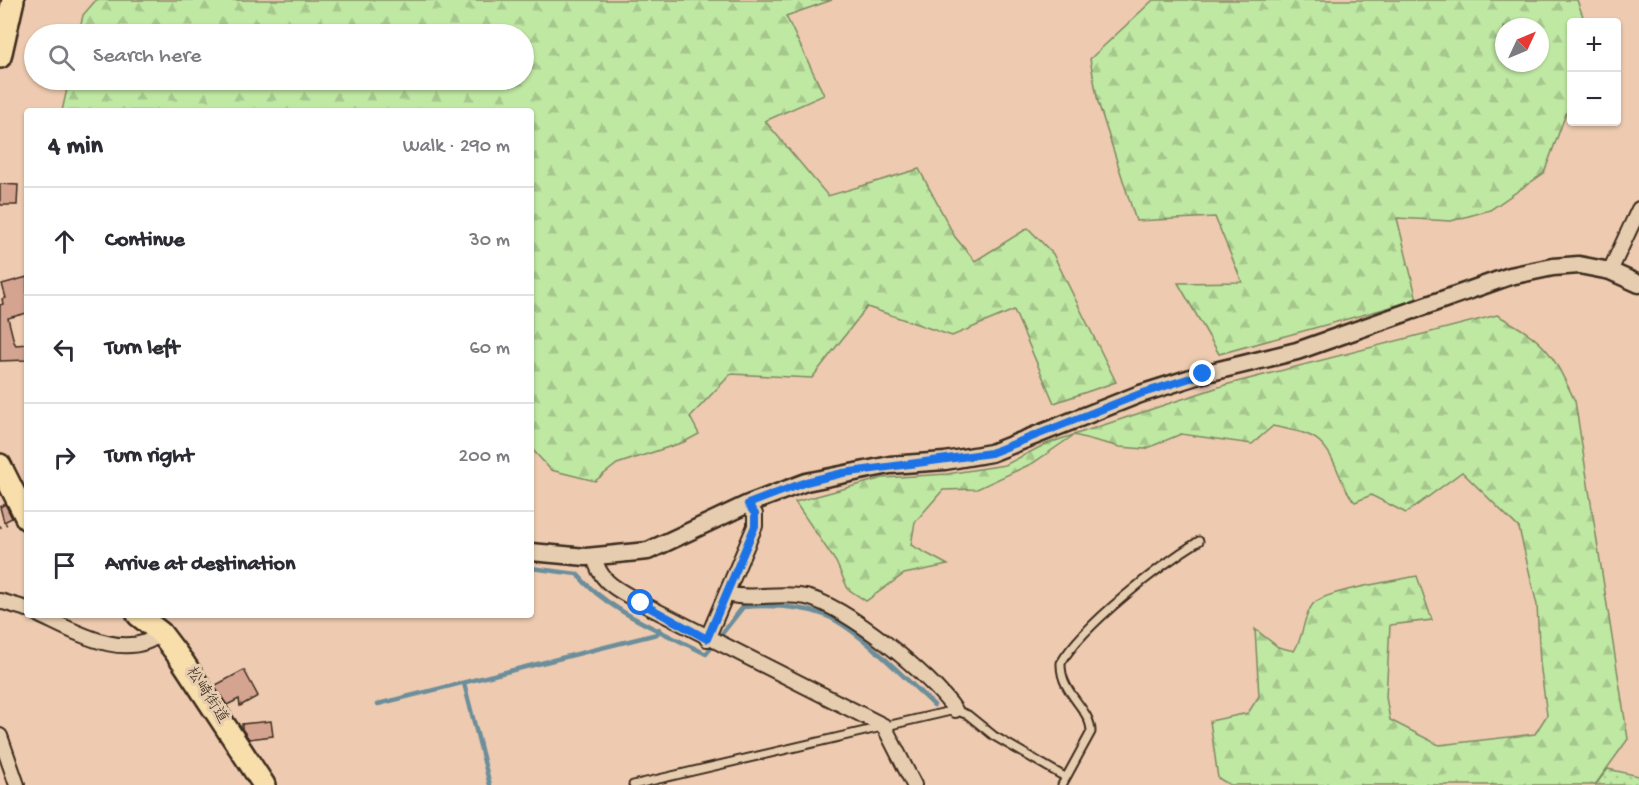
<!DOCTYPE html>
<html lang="en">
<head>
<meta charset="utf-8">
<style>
  body { margin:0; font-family:"Gochi Hand","Klee One",sans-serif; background:#f7f7f7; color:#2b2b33 }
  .controls { position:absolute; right:18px; top:18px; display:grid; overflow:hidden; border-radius:6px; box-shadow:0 2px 4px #0004 }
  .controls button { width:54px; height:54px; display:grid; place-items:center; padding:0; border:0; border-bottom:2px solid #e1e1e2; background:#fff; color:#2b2b33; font:30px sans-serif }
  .compass { position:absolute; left:1495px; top:18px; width:54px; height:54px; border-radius:50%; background:#fff; box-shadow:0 2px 4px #0004; rotate:46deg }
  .stop { position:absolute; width:18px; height:18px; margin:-14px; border:4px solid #1a73e8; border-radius:50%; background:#fff }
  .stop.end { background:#1a73e8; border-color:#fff; box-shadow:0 2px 6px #0008 }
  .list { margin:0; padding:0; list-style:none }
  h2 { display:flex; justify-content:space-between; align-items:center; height:78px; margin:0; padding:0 24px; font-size:26px }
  h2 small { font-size:20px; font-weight:400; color:#7c7c81 }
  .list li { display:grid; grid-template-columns:39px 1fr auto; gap:18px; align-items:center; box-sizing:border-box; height:108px; padding:0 24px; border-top:2px solid #e1e1e2 }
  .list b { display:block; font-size:22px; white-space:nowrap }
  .list em { font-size:20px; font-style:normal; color:#7c7c81 }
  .icon { flex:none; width:33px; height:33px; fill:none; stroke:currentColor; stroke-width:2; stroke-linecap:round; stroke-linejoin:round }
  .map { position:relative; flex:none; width:1639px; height:785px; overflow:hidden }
  .search { position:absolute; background:#fff; box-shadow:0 2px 4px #0004; left:24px; top:24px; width:510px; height:66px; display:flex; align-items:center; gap:15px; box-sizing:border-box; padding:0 21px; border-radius:33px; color:#7c7c81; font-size:22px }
  .panel { position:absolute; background:#fff; box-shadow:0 2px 4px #0004; left:24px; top:108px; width:510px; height:510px; border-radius:6px }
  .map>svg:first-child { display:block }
</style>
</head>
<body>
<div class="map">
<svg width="1639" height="785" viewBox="0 0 1639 785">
  <defs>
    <pattern id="grass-dots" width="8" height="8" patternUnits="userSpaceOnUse" patternTransform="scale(1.5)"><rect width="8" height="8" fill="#bfe8a3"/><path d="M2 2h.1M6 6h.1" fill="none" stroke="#a5c78c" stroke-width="1.8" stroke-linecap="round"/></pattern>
    <pattern id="forest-firs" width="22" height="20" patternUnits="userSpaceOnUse" patternTransform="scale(1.5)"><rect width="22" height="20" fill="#bfe8a3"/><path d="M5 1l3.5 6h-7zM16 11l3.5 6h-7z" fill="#a5c78c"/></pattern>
  </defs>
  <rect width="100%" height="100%" fill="#eecbb0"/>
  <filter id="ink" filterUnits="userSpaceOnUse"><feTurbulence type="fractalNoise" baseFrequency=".0167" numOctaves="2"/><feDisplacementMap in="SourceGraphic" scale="12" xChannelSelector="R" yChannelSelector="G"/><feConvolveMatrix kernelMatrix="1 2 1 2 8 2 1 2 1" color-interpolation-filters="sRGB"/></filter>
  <g filter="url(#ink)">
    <path fill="url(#grass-dots)" stroke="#7d8960" stroke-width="1.5" d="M1608 769 1639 776V785H1595Z"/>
    <g fill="url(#forest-firs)" stroke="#7d8960" stroke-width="1.5" fill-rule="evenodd">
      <path d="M96 0H832L786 16 824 95 765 121 828 196 919 169 955 237 975 261 1028 228 1053 254 1116 382 1054 403 1014 310 952 336 867 307 812 378 731 374 690 417 699 434 684 442 617 464 595 481 551 470 531 448V111H62L69 80H524V34H79L83 15Z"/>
      <path d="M1153 0H1577L1585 22H1572L1571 100 1544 173 1490 210 1451 221 1397 218 1417 300 1219 354 1178 283 1242 282 1215 217 1136 221 1098 102 1090 59ZM1504 27H1540V63H1504Z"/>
      <path d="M1497 315C1547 342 1551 351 1575 401L1628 739 1595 785H1230L1218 778 1210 721 1248 713 1259 696 1255 629 1278 647 1294 651C1304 637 1302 618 1313 604 1323 591 1398 580 1417 576L1432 620 1390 625 1386 697 1390 720 1439 745 1535 734 1547 715 1540 663 1537 605 1519 528 1462 472 1406 513 1371 495 1355 502C1347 494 1344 485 1339 474 1324 435 1312 434 1273 426L1252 444 1181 434 1145 449 1120 447 1074 435 1033 463 977 489 943 490 915 522 911 545 948 565 904 574 866 601 848 589 836 562 795 502 883 478 947 474 1005 465 1046 444 1225 385Z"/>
    </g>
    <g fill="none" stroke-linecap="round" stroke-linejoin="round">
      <g stroke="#6c8e9b" stroke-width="4.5">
        <path d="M531 568 577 574C608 612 664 632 706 654L743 607C769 605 797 606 822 614 855 625 906 680 934 705"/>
        <path d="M464 683 490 785"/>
        <path d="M378 704 657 634 659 629"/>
      </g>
    </g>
    <g fill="#d4a491" stroke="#3b2a1e" stroke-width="1.5">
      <path d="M0 184 18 185 17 205H0Z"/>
      <path d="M27 277V313L8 318 14 342 16 345 27 344V360L0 361V305L3 304 2 299 6 298 2 284Z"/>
      <path d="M5 504 12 518 4 522 0 507Z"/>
      <path d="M244 670 258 696 240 706 239 699 227 705 214 686Z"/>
      <path d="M271 721 273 736 249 739 242 729V724Z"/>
    </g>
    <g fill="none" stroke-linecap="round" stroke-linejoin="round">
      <defs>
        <g id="service">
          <path d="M633 785 955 710 968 715 994 736 1065 777"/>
          <path d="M1062 785 1091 732C1091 708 1060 694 1061 663 1083 625 1160 565 1199 541"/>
        </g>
        <g id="minor">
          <path d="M1610 271 1639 209"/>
          <path d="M594 556C600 584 618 589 641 603L884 726 914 785"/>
          <path d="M728 594C752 601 780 591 806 597 846 606 931 675 955 710"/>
          <path d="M0 601 27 609"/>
          <path d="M39 615C74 631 126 663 161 633"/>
          <path d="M707 639 755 526V514L748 504"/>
          <path d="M0 736 17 785"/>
        </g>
        <path id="tertiary" d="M531 552 586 557 648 551 748 504 806 482 890 465 945 461 991 453 1140 394 1203 374 1297 351 1510 276 1553 267 1579 265 1610 271 1639 284"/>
        <g id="primary">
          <path d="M0 57 13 0"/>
          <path d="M0 465 27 519"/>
          <path d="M138 615 161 633 183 662 264 785"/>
        </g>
      </defs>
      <use href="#service" stroke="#3b2a1e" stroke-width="11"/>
      <use href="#minor" stroke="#3b2a1e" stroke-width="18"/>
      <use href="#tertiary" stroke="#3b2a1e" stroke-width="21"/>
      <use href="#primary" stroke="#3b2a1e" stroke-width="26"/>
      <path stroke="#3b2a1e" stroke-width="3" stroke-dasharray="1.5 4.5" stroke-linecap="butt" d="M0 527 10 522"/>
      <use href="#service" stroke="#e7cdaf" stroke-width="7"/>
      <use href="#minor" stroke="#e7cdaf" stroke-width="14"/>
      <use href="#tertiary" stroke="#e7cdaf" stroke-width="16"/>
      <use href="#primary" stroke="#f8deab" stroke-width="21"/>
    </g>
  </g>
  <g fill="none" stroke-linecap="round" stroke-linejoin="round" filter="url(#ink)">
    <path stroke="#1a73e8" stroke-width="8" d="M641 603 707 639 755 526V514L748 504 806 482 843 473 991 453 1140 394 1203 374"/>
  </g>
  <g text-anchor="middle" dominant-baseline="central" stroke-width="6" stroke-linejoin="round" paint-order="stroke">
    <g font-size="16" fill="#3b2a1e" stroke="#e7cdaf">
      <text transform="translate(206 696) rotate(57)">松崎街道</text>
    </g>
  </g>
</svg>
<div class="controls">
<button>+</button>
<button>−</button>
</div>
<svg class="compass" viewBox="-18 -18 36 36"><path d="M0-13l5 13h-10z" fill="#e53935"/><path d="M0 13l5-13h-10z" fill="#7c7c81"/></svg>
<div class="stop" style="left:641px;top:603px"></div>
<div class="stop end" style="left:1203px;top:374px"></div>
<div class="search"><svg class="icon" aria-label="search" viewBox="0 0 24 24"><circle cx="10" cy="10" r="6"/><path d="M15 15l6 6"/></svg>Search here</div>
<section class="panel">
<h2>4 min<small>Walk · 290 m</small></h2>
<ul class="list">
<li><svg class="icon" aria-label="ahead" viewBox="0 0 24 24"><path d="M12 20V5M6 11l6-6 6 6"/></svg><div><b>Continue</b></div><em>30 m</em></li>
<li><svg class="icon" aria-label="left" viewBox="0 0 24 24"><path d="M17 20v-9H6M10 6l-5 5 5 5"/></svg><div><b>Turn left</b></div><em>60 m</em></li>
<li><svg class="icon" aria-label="right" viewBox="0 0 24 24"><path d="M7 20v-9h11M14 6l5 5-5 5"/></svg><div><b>Turn right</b></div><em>200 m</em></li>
<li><svg class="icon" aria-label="arrive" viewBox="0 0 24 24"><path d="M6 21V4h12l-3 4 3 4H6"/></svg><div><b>Arrive at destination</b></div></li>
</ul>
</section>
</div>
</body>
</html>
